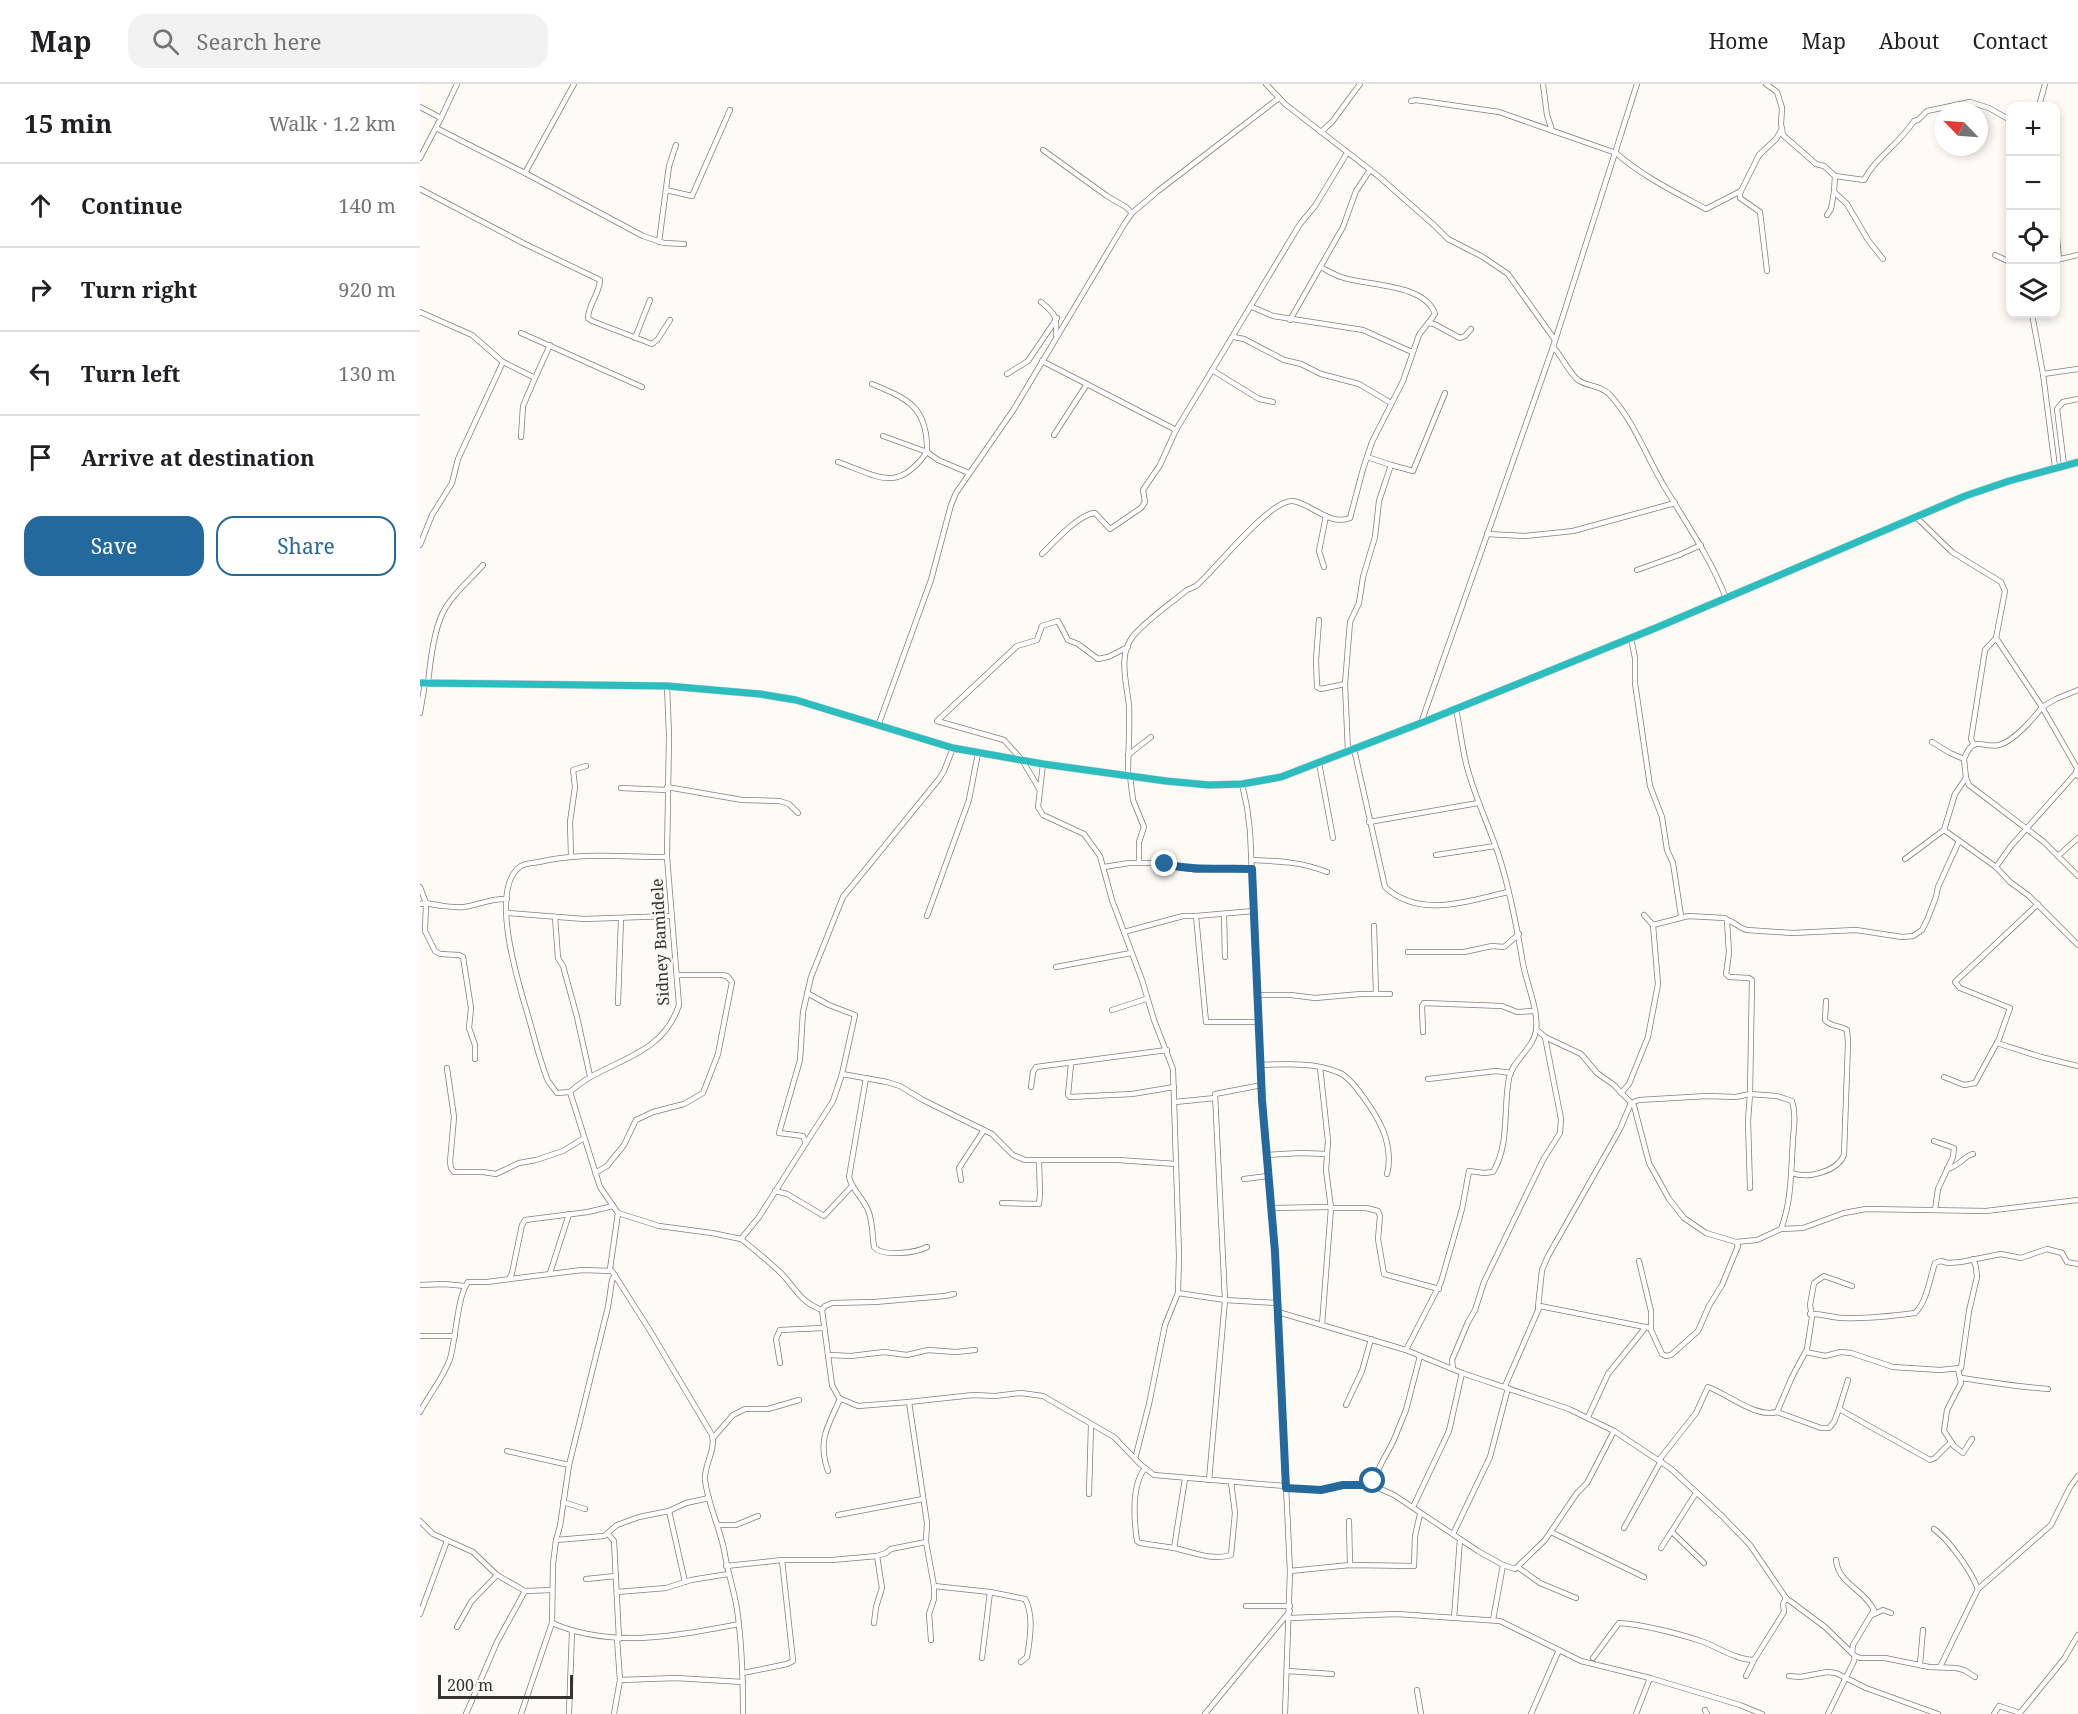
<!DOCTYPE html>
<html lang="en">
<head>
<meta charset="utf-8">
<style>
  body { margin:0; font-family:"Noto Serif",serif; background:#f2f2f2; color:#202124 }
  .controls { position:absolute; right:18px; top:18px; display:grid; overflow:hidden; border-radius:12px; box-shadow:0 3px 9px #0003 }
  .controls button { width:54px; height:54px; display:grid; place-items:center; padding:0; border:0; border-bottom:2px solid #e0e0e0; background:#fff; color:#202124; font:30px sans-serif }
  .compass { position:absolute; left:1514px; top:18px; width:54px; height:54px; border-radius:50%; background:#fff; box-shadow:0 3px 9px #0003; rotate:295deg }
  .scale { position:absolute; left:18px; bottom:15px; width:135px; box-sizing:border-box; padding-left:6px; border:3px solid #37332f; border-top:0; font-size:16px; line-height:21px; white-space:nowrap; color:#37332f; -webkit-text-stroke:4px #fefaf5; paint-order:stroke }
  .stop { position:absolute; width:18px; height:18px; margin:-14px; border:4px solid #23699d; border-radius:50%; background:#fff }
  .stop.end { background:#23699d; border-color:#fff; box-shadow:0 2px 6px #0008 }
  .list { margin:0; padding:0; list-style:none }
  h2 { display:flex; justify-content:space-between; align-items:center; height:78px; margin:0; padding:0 24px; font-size:26px }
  h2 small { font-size:20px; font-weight:400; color:#757577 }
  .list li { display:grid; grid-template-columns:39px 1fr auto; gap:18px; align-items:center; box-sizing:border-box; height:84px; padding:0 24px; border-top:2px solid #e0e0e0 }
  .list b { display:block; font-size:22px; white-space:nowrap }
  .list em { font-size:20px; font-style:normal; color:#757577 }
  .actions { display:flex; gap:12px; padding:18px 24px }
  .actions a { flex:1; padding:14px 0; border:2px solid #23699d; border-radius:18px; text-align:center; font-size:21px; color:#23699d }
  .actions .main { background:#23699d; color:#fff }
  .icon { flex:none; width:33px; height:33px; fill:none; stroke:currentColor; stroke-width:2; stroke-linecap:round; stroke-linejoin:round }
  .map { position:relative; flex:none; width:1658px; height:1630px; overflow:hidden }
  header { display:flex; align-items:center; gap:36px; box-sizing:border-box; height:84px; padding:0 30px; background:#fff; border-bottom:2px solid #e0e0e0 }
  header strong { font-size:28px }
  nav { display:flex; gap:33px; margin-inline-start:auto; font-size:21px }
  .search { width:420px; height:54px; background:#f2f2f2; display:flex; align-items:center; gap:15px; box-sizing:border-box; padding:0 21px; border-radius:18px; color:#757577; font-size:22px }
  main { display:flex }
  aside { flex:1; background:#fff }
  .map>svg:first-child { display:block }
</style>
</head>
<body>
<header>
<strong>Map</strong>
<div class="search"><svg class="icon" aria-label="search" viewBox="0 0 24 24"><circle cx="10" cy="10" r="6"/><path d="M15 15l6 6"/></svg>Search here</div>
<nav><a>Home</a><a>Map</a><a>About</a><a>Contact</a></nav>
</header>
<main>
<aside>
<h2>15 min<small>Walk · 1.2 km</small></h2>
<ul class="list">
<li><svg class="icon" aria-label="ahead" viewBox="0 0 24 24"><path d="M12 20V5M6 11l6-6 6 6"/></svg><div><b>Continue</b></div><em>140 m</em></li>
<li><svg class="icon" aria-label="right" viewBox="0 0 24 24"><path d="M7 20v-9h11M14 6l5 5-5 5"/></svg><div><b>Turn right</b></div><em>920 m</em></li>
<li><svg class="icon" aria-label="left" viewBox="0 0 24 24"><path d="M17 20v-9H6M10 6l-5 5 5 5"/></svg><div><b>Turn left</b></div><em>130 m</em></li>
<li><svg class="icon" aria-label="arrive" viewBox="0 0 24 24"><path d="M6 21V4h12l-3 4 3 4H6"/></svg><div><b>Arrive at destination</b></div></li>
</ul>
<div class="actions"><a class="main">Save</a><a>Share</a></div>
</aside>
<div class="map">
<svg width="1658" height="1630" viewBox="0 0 1658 1630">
  <rect width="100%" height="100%" fill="#fefaf5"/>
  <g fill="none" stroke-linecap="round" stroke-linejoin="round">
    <defs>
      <g id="minor">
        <path d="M846 0 865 20 957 91 1015 142 1028 155 1063 173 1088 190 1135 256"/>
        <path d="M1123 0 1127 31 1132 46"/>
        <path d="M1346 0 1357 8 1362 24 1361 40 1363 51 1396 80 1404 82 1415 92 1444 96C1456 73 1480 59 1494 37L1498 36 1507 27 1550 18 1569 24 1590 36"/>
        <path d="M991 17 996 16 1079 28 1196 69C1222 92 1255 108 1286 125L1321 107"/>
        <path d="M1619 22 1625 0"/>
        <path d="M0 23 21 34 0 74"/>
        <path d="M21 34 37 0"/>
        <path d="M16 44 105 89 154 0"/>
        <path d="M901 48 912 38 940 0"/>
        <path d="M623 66 687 112 706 123 712 129"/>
        <path d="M105 89 223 152 244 159 264 160"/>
        <path d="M1415 92 1414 108 1427 120 1448 156 1463 175"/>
        <path d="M0 105 103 159 180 196C180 209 168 221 168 234L172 237 232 260 238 255 250 236"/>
        <path d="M246 106 272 112 310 26"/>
        <path d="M1407 131 1411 125 1414 108"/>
        <path d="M1636 142 1639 175"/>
        <path d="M239 158 249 82 256 61"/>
        <path d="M1575 171 1590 178"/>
        <path d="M1636 176 1658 171"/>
        <path d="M1347 187 1340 128 1320 114V109L1339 71 1356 55 1362 45"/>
        <path d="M621 218C636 230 637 233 636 251"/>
        <path d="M832 223 853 232 943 246 992 268"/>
        <path d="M0 228 52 251 83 278 115 294 103 322 101 353"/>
        <path d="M1612 230 1623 290 1635 383"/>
        <path d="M870 236 923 143 936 107 950 86"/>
        <path d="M1008 239 1014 240 1040 254 1045 252 1051 245"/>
        <path d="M101 249 222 303"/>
        <path d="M814 253 824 255 864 276 881 280 901 290 939 300 971 319"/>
        <path d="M215 254 230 216"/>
        <path d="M1133 263C1142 272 1149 289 1158 296 1168 303 1181 301 1190 311 1214 337 1226 372 1244 402 1266 439 1290 473 1306 514"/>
        <path d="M622 277 756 346 880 140 895 122 927 69"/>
        <path d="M792 286 839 315 853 318"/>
        <path d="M587 290 608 277 637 234"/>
        <path d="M1623 290 1658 285"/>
        <path d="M115 294 130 261"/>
        <path d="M452 300C489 315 508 324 507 368L518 376 549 389"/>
        <path d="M634 351 667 300"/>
        <path d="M418 378C458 392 477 410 507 368L463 352"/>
        <path d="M971 381 993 387 1025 309"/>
        <path d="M1644 381 1637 325 1643 318 1658 315"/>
        <path d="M1496 433 1532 468 1581 498 1585 507 1576 554 1565 566 1551 655 1554 661"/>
        <path d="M1067 450 1105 452 1153 447 1255 419"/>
        <path d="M0 461 12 431 32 399 38 375 83 278"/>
        <path d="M622 470C633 459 659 430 675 429L690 445 721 424 725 418 723 406 740 381 756 346"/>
        <path d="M904 483 899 467 906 432"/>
        <path d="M1217 486 1259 471 1281 461"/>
        <path d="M899 536 896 576 897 603 901 605 925 600"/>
        <path d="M1211 554 1215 574V599L1230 702 1242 733 1247 766 1253 779 1261 832"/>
        <path d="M1576 554 1622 623 1636 615 1658 606"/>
        <path d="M8 600C10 578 14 541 26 523 35 508 51 495 63 481"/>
        <path d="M247 602 249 651 247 773 259 921C241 976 185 975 150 1008L180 1103 198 1129 239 1142 292 1149 321 1155 339 1133 386 1059 383 1052 359 1049 380 976 383 928 391 893 423 813 519 695 524 687 533 664"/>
        <path d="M0 629 5 599"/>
        <path d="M1001 639 1133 263 1217 0"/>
        <path d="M458 642 511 496 531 421 536 409 594 325 705 139 712 129 738 107 859 14"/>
        <path d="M1512 658 1530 669 1544 675C1554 649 1562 665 1579 661 1593 658 1614 634 1622 623L1657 684 1656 689 1658 692"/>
        <path d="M934 665 965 803C1000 835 1047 817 1088 808"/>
        <path d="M928 668 925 600 930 538 939 519 943 493 955 453 959 417 971 381 947 373"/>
        <path d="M708 671 731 653"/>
        <path d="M1544 675 1546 694 1549 701 1624 758 1658 792"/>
        <path d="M899 679 913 754"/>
        <path d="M623 680 618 723 623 731 664 750 680 772 692 816 722 896 734 936 753 985 759 1172 758 1209 745 1241 729 1320 715 1375"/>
        <path d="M708 692C708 669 710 645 709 622 707 600 697 570 714 551 729 534 750 520 767 506L776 502C794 487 851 414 873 417 892 420 909 442 930 434L943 385 952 358 983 297 999 251 1015 230C1005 199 946 202 921 193 914 191 907 186 900 183"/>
        <path d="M710 692 713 716 724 743 719 758V779"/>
        <path d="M822 700 827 723 830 747 842 1016 855 1168 870 1487 865 1630"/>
        <path d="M247 703 322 716 359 717 369 720 378 729"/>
        <path d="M201 704 247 706"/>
        <path d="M620 706 602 676 584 656 517 637 597 562 617 556 622 542 638 537 648 556 658 560 678 575 688 573 708 563"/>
        <path d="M949 738 1058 719"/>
        <path d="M1524 746 1576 783 1590 798 1608 811 1658 861"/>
        <path d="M1016 771 1075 762"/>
        <path d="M151 772 150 738 155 703 153 686 166 682"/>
        <path d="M1638 772 1658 754"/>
        <path d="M1485 775 1524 746 1535 710 1546 694"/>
        <path d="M832 776C858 777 882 778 907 788"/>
        <path d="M684 783 709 779H738L777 786 795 784 832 785"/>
        <path d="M1576 783 1591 762 1656 689"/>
        <path d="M0 803 6 819C14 821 35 824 44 823 59 821 71 814 87 815"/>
        <path d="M0 820 6 819 5 847 15 867 20 870 39 871 43 873 51 924 49 944 55 961V975"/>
        <path d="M834 827 776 832 786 938H838"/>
        <path d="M87 829 164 835 250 832"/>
        <path d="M804 830 805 873"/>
        <path d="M507 832 549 716 558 669"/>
        <path d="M135 833 138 874 143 882 157 933 170 992"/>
        <path d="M1307 836C1315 838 1319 844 1327 846L1372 849 1436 846 1482 853 1493 852 1502 846 1507 836 1516 813 1518 803 1539 757"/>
        <path d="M1233 841 1268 832 1305 834 1307 836 1309 869 1306 890 1309 893 1329 894 1332 896 1330 1010 1328 1037 1330 1104"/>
        <path d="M954 842 956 910"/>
        <path d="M704 848 763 832H776"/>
        <path d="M988 868H1044L1072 862 1084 863 1099 850"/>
        <path d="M636 883 711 869"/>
        <path d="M387 909 409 921 435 931 422 990"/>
        <path d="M837 911H871L895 914 941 910H970"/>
        <path d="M198 919 201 834"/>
        <path d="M692 926 726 915"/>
        <path d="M1003 948 1002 922 1004 919 1082 922 1097 928 1114 927"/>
        <path d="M1577 959 1621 973 1658 982"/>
        <path d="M651 980 648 1011 650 1013 712 1010 754 1003"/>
        <path d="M840 981C865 980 897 978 920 989 933 995 956 1030 962 1044 968 1057 971 1076 967 1090"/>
        <path d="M900 983 908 1057 906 1086 911 1124 902 1241"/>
        <path d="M27 984 34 1033 30 1078 31 1084 34 1088H63L76 1090 99 1079 116 1076 143 1067 164 1054"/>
        <path d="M1524 993 1544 1001 1555 999 1579 955 1590 924 1540 904 1535 898 1618 820"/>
        <path d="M446 994 429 1093C432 1106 443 1114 448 1126 453 1138 452 1150 454 1163 462 1173 496 1169 507 1163"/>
        <path d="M1008 995 1076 987 1091 989"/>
        <path d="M611 1003 613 988 616 983 747 966"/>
        <path d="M150 1008 137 1009 128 997C120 977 115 956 109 935 100 904 67 804 101 782 106 779 114 779 119 778 160 768 205 773 247 773"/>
        <path d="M1201 1009 1209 1000 1228 953 1238 900 1233 841 1224 831"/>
        <path d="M755 1018 795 1014"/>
        <path d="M1514 1057 1534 1064 1533 1073 1518 1105 1515 1126"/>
        <path d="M386 1059 413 1017 422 990 467 998 480 1002 503 1016 572 1050 593 1071 605 1076H698L756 1080"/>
        <path d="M846 1071 880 1069 907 1070"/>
        <path d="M1527 1085C1540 1082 1545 1071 1553 1070"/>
        <path d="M175 1089 187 1082 204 1061 216 1036 233 1028 264 1020 283 1009 298 970 312 898 307 892 302 891H257"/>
        <path d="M1372 1089C1387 1095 1417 1088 1424 1071L1428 959 1427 946C1420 941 1410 943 1405 936L1406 917"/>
        <path d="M824 1095 848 1092"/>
        <path d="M541 1096 539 1084 564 1046"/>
        <path d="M355 1107 367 1110 404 1132 432 1102"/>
        <path d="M582 1119 619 1120 620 1110 619 1077"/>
        <path d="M851 1124 910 1123"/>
        <path d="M911 1124H946L958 1127 960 1132 958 1155 964 1190 1019 1205"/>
        <path d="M1361 1145 1383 1144 1424 1129 1446 1125 1566 1127 1658 1116"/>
        <path d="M321 1155C335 1166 348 1177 361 1189 377 1206 379 1217 402 1226"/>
        <path d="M1219 1177 1231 1227V1245"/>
        <path d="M190 1185 198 1129"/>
        <path d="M130 1189 149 1130"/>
        <path d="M195 1191 192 1196 188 1223 149 1381 140 1442 136 1456 133 1480 132 1539C192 1565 257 1552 319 1540"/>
        <path d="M89 1195 92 1189 102 1141 105 1136 168 1128 193 1122"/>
        <path d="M0 1201 24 1200 45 1202"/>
        <path d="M758 1209 805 1216 858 1219"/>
        <path d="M1118 1223 1122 1186 1128 1172 1200 1045 1211 1019 1219 1016 1287 1012 1316 1013 1330 1010 1357 1012 1372 1017C1376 1030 1374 1042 1373 1055 1371 1085 1372 1116 1361 1145L1337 1156 1316 1158"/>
        <path d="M402 1226 412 1301 419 1314 438 1322 489 1318"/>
        <path d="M402 1226 405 1222 412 1219 455 1218 525 1212 534 1210"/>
        <path d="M858 1228 986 1266 1042 1289 1149 1325 1194 1347 1250 1384 1302 1432 1330 1461 1366 1514 1405 1543 1435 1572 1440 1574H1465L1509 1583 1536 1584 1544 1586 1555 1593"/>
        <path d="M1390 1230C1402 1229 1412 1234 1423 1234 1448 1235 1472 1232 1495 1229 1507 1218 1510 1193 1515 1179L1521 1177 1528 1179 1541 1178 1581 1170 1601 1174 1627 1165 1642 1169 1647 1178 1658 1180"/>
        <path d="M0 1252H35"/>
        <path d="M986 1266 1021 1198 1042 1125 1049 1087 1064 1089 1073 1088C1090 1060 1083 1025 1089 994 1092 977 1113 965 1116 947 1119 927 1107 901 1103 880 1097 843 1090 806 1078 769 1068 740 1055 713 1047 683 1042 664 1040 644 1036 625"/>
        <path d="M1386 1268 1405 1272 1421 1268 1431 1269 1473 1283 1520 1286 1541 1284 1549 1227 1557 1193 1556 1183 1553 1175"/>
        <path d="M409 1271 431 1272 464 1268 487 1271 508 1266 536 1268 555 1266"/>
        <path d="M360 1279 356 1255 360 1246 403 1244"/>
        <path d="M1033 1284 1032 1276 1048 1238 1055 1226 1064 1198 1123 1076 1140 1049 1141 1035 1125 953"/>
        <path d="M1538 1285 1541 1299 1527 1326 1524 1347 1534 1362 1543 1369 1552 1355"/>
        <path d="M1541 1294C1570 1298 1598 1303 1628 1305"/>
        <path d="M1085 1302 1120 1222 1230 1244 1242 1270 1246 1272 1251 1271 1278 1247 1289 1222 1302 1201 1318 1162 1316 1158 1286 1149 1264 1134 1249 1115 1229 1079 1214 1022 1194 1001 1177 989 1161 970 1125 953 1116 945"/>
        <path d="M926 1321 942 1287 951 1255"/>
        <path d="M1419 1325 1428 1296"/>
        <path d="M0 1328C9 1311 23 1294 30 1275 36 1255 37 1213 48 1198H67L162 1186 192 1187 229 1245 292 1351C296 1367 284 1380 285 1396 288 1422 301 1445 305 1471 308 1489 314 1506 317 1525 322 1559 323 1595 323 1630"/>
        <path d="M1357 1328 1401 1344H1409L1414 1338 1419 1325 1510 1376 1515 1374 1531 1358"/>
        <path d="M1168 1333 1188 1290 1225 1244"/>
        <path d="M293 1354 313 1331 325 1325H348L379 1316"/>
        <path d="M87 1367 149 1381"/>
        <path d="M1239 1376 1276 1329 1288 1303C1308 1310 1335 1334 1357 1328L1372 1293 1387 1265 1392 1233 1390 1221 1394 1199 1404 1192 1432 1202"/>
        <path d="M725 1384C711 1402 714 1436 717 1457L720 1459C731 1461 743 1462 754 1464 773 1468 792 1477 811 1471L815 1429 811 1398"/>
        <path d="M408 1387C397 1356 408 1342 420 1315"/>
        <path d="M789 1396 805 1216 795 1010 842 1001"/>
        <path d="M952 1401 961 1380 973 1358 986 1326 1000 1272"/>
        <path d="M866 1404 901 1406 923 1401H952L974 1411 1058 1467 1083 1481 1095 1485 1125 1456 1157 1409 1167 1399 1194 1347"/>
        <path d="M669 1410 671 1341"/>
        <path d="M143 1418 165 1425"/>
        <path d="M993 1423 1029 1347 1042 1289"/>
        <path d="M249 1427 265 1498"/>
        <path d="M418 1431 503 1415"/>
        <path d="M0 1437 13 1450 53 1468 77 1491 105 1507"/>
        <path d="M929 1437 930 1481"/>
        <path d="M298 1441H316L338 1432"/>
        <path d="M1204 1444 1241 1377"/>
        <path d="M1514 1445C1530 1457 1551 1487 1558 1505"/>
        <path d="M1131 1448 1224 1493"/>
        <path d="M1252 1448 1284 1479"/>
        <path d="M188 1450 194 1457 199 1555"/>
        <path d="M1033 1450 1070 1373 1088 1304"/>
        <path d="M136 1456 184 1452 197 1441 219 1433 249 1427 266 1419 289 1414"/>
        <path d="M754 1464 765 1395"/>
        <path d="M1241 1464 1276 1409"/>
        <path d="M1416 1476C1419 1501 1443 1504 1454 1526L1433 1561 1432 1569"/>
        <path d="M306 1482 362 1476H412L457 1472"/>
        <path d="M1099 1484 1120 1499 1156 1514"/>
        <path d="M870 1487 930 1481 994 1482 995 1452 1000 1430"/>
        <path d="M166 1495 196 1492"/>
        <path d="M197 1508 246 1504 271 1496 308 1490"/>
        <path d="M826 1522H870"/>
        <path d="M0 1530 27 1457"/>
        <path d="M1452 1531 1463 1526 1471 1529"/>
        <path d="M870 1534 977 1530 1080 1537 1161 1577 1230 1594 1320 1621 1342 1630"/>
        <path d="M1034 1534 1040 1455"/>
        <path d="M1073 1536 1083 1481"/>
        <path d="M454 1539 456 1523 462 1504 457 1472 466 1469 471 1465 506 1458"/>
        <path d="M37 1543 51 1518 77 1491"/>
        <path d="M511 1556 509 1530 514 1515V1502"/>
        <path d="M562 1574 570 1508"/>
        <path d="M1173 1574 1199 1539C1221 1540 1260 1550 1281 1557 1298 1563 1316 1576 1334 1576L1364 1528 1363 1520 1366 1514"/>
        <path d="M601 1578 607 1573C610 1556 614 1530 605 1515L570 1508 514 1502 506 1458 507 1439 489 1318 553 1311 575 1312 601 1309 623 1312 694 1353 720 1380 734 1391 865 1402"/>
        <path d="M1500 1580 1503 1546"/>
        <path d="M1520 1583 1558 1505 1631 1441 1650 1403 1658 1392"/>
        <path d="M867 1587 912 1590"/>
        <path d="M323 1589 367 1580 373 1577 362 1476"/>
        <path d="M1326 1592 1334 1576"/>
        <path d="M1369 1592 1380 1593 1407 1588 1416 1589 1446 1604 1518 1630"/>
        <path d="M200 1596 256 1594 323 1598"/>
        <path d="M997 1606 1001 1630"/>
        <path d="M1285 1626 1287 1630"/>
        <path d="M46 1630 77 1558 105 1507 132 1506"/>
        <path d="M101 1630 132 1539"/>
        <path d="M149 1630 152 1547"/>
        <path d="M194 1630 200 1596 197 1555"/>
        <path d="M785 1630 870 1527"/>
        <path d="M1111 1630 1139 1566"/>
        <path d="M1216 1630 1230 1594"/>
        <path d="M1408 1630 1434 1577 1435 1572"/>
        <path d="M1574 1630 1579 1622 1600 1629 1644 1575 1658 1551"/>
      </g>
      <path id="highway" d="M0 599 247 602 340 610 376 616 533 664 623 680 746 697 789 701 822 700 861 693 1001 639 1238 543 1545 412 1589 397 1658 378"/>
    </defs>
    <use href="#minor" stroke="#877e73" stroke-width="6"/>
    <use href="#highway" stroke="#d7d6d5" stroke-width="8"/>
    <use href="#minor" stroke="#fff" stroke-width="4.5"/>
    <use href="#highway" stroke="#2cbdbe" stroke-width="7"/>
  </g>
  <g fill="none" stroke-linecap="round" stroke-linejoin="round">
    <path stroke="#23699d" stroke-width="8" d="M745 780C773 787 803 784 832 785L842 1016 855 1168 866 1404 901 1406 923 1401H952L953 1397"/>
  </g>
  <g text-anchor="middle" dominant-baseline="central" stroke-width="4.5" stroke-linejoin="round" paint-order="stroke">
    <g font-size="16" fill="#37332f" stroke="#fefaf5">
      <text transform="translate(240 858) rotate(-93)">Sidney Bamidele</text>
    </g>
  </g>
</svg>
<div class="controls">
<button>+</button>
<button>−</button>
<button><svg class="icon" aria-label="locate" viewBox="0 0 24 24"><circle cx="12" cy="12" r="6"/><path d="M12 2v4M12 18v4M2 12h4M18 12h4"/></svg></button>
<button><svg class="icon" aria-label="layers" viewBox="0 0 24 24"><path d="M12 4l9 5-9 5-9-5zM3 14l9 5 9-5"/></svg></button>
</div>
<svg class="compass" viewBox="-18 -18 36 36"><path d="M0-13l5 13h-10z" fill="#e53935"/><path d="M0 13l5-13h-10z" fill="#757577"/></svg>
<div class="scale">200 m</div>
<div class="stop" style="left:953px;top:1397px"></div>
<div class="stop end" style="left:745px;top:780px"></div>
</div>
</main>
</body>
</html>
